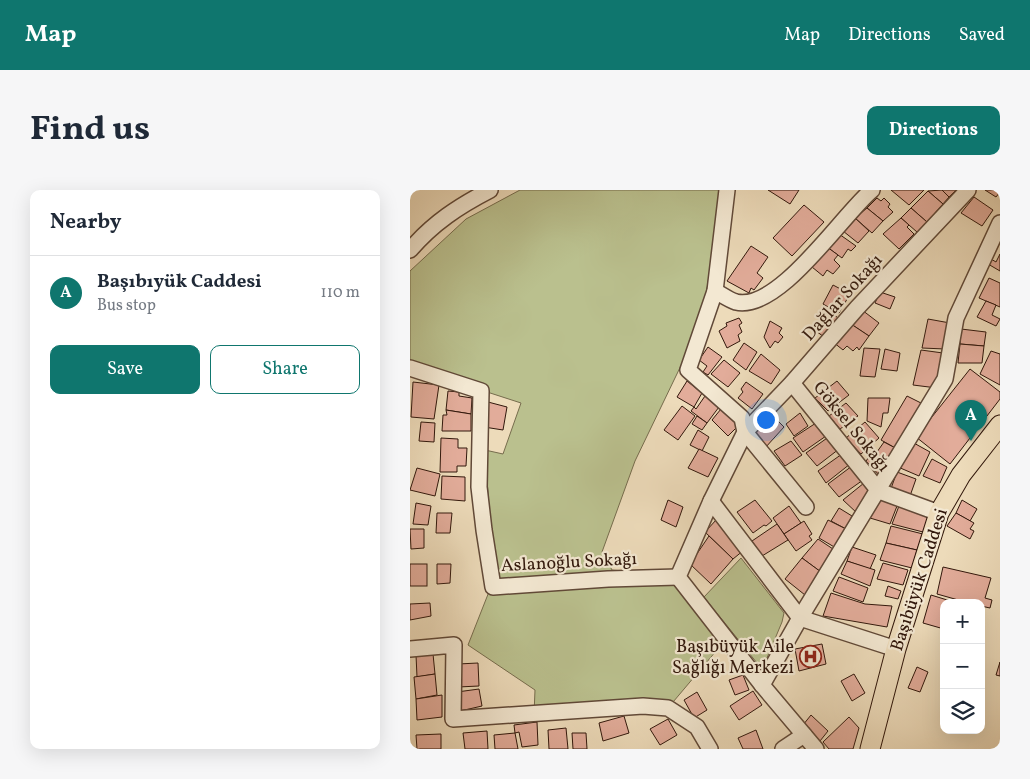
<!DOCTYPE html>
<html lang="en">
<head>
<meta charset="utf-8">
<style>
  body { margin:0; font-family:Vollkorn,serif; background:#f6f6f7; color:#1f2937 }
  .controls { position:absolute; right:15px; bottom:15px; display:grid; overflow:hidden; border-radius:10px; box-shadow:0 5px 20px #0002 }
  .controls button { width:45px; height:45px; display:grid; place-items:center; padding:0; border:0; border-bottom:1px solid #e0e1e3; background:#fff; color:#1f2937; font:25px sans-serif }
  .you { position:absolute; left:355px; top:229px; width:18px; height:18px; margin:-12px; border:4px solid #fff; border-radius:50%; background:#1a73e8; box-shadow:0 0 0 8px #1a73e833 }
  .badge { display:grid; place-items:center; width:32px; height:32px; border-radius:50%; background:#0f766e; color:#fff; font-size:16px; font-weight:700 }
  .pin { position:absolute; translate:-50% -41px; filter:drop-shadow(0 1px 2px #0008) }
  .pin::after { content:''; position:absolute; top:26px; width:18px; height:15px; background:inherit; clip-path:polygon(0 0,100% 0,50% 100%) }
  .list { margin:0; padding:0; list-style:none }
  h2 { display:flex; justify-content:space-between; align-items:center; height:65px; margin:0; padding:0 20px; font-size:21px }
  h2 small { font-size:16px; font-weight:400; color:#747a83 }
  .list li { display:grid; grid-template-columns:32px 1fr auto; gap:15px; align-items:center; box-sizing:border-box; height:75px; padding:0 20px; border-top:1px solid #e0e1e3 }
  .list b { display:block; font-size:19px; white-space:nowrap }
  .list p { margin:0; font-size:16px; white-space:nowrap; color:#747a83 }
  .list em { font-size:16px; font-style:normal; color:#747a83 }
  .actions { display:flex; gap:10px; padding:15px 20px }
  .actions a { flex:1; padding:11px 0; border:1px solid #0f766e; border-radius:10px; text-align:center; font-size:18px; color:#0f766e }
  .actions .main { background:#0f766e; color:#fff }
  .icon { flex:none; width:28px; height:28px; fill:none; stroke:currentColor; stroke-width:2; stroke-linecap:round; stroke-linejoin:round }
  .map { position:relative; flex:none; width:590px; height:559px; overflow:hidden; border-radius:10px }
  header { display:flex; align-items:center; gap:30px; box-sizing:border-box; height:70px; padding:0 25px; background:#0f766e; color:#fff }
  header strong { font-size:24px }
  nav { display:flex; gap:28px; margin-inline-start:auto; font-size:18px }
  .intro { display:flex; align-items:center; justify-content:space-between; box-sizing:border-box; height:120px; padding:0 30px }
  h1 { margin:0; font-size:35px }
  .button { padding:12px 22px; border-radius:10px; background:#0f766e; color:#fff; font-size:18px; font-weight:700 }
  main { display:flex; gap:30px; padding:0 30px }
  aside { flex:1; background:#fff; border-radius:10px; box-shadow:0 5px 20px #0002 }
  .map>svg:first-child { display:block }
</style>
</head>
<body>
<header>
<strong>Map</strong>
<nav><a>Map</a><a>Directions</a><a>Saved</a></nav>
</header>
<div class="intro"><h1>Find us</h1><a class="button">Directions</a></div>
<main>
<aside>
<h2>Nearby<small></small></h2>
<ul class="list">
<li><span class="badge">A</span><div><b>Başıbıyük Caddesi</b><p>Bus stop</p></div><em>110 m</em></li>
</ul>
<div class="actions"><a class="main">Save</a><a>Share</a></div>
</aside>
<div class="map">
<svg width="590" height="559" viewBox="0 0 590 559">
  <rect width="100%" height="100%" fill="#eddbba"/>
  <filter id="stains"><feTurbulence type="fractalNoise" baseFrequency=".004" numOctaves="4"/><feColorMatrix values="0 0 0 0 .2 0 0 0 0 .09 0 0 0 0 .02 0 0 0 .5 -.17"/></filter>
  <radialGradient id="worn" r=".72"><stop offset=".6" stop-color="#630" stop-opacity="0"/><stop offset="1" stop-color="#630" stop-opacity=".3"/></radialGradient>
  <g fill="#bac08e" stroke="#766c4d">
    <path d="M110 0H312L296 105 278 161 225 271 192 362 202 380 261 385 312 454 258 518 124 525 125 500 58 455 84 389 75 260 93 264 111 213 0 177V81L56 29Z"/>
    <path d="M331 368 374 423 372 432 354 475 347 473 294 407Z"/>
  </g>
  <g fill="#e2ac9a" stroke="#32180c">
    <path d="M358 0H389L380 14Z"/>
    <path d="M481 0H514L499 15Z"/>
    <path d="M532 0H546L539 7Z"/>
    <path d="M532 0 539 7 533 14 518 1Z"/>
    <path d="M575 0H590V2L586 7Z"/>
    <path d="M518 1 533 14 517 32 501 18Z"/>
    <path d="M564 7 583 20 572 36 551 23Z"/>
    <path d="M467 8 471 11 474 8 480 14 478 17 483 22 473 31 457 18Z"/>
    <path d="M394 15 414 32 382 66 363 48Z"/>
    <path d="M457 18 473 31 462 43 445 28Z"/>
    <path d="M501 18 517 32 507 42 491 28Z"/>
    <path d="M445 28 459 41 448 53 433 41Z"/>
    <path d="M491 28 499 35 497 37 504 44 489 59 473 44Z"/>
    <path d="M429 44 446 56 441 61 438 59 432 68 417 57Z"/>
    <path d="M341 56 358 67 347 83 353 88 344 100 341 98 339 103 317 91Z"/>
    <path d="M417 57 428 65 424 70 430 76 423 84 417 80 413 86 402 77Z"/>
    <path d="M590 64V81L578 74 581 69 586 72Z"/>
    <path d="M579 88 590 93V117L569 108Z"/>
    <path d="M423 95 440 104 429 123 413 114Z"/>
    <path d="M470 102 485 107 480 119 465 113Z"/>
    <path d="M576 111 586 115 582 125 590 129 586 136 567 127Z"/>
    <path d="M417 119 428 128 414 147 402 138Z"/>
    <path d="M452 120 469 133 459 146 441 134Z"/>
    <path d="M329 128 332 133 329 135 332 142 328 145 330 151 317 158 309 141 317 136 316 133Z"/>
    <path d="M518 129 540 133 535 159 512 158Z"/>
    <path d="M360 131 372 138 369 143 373 147 368 153 365 151 360 158 354 147Z"/>
    <path d="M441 134 459 146 449 160 447 157 443 161 437 156 433 160 423 152Z"/>
    <path d="M551 139 576 142 574 156 550 154Z"/>
    <path d="M334 153 347 162 336 180 323 170Z"/>
    <path d="M550 154 574 156 572 173H548Z"/>
    <path d="M298 157 312 167 298 185 293 182 297 176 289 170Z"/>
    <path d="M454 158 470 159 465 187 450 186Z"/>
    <path d="M475 159 490 163 487 181 471 179Z"/>
    <path d="M511 160 533 163 527 198 503 195Z"/>
    <path d="M581 161 590 164V195L570 184Z"/>
    <path d="M351 164 370 180 361 194 339 181Z"/>
    <path d="M314 170 330 183 318 197 301 184Z"/>
    <path d="M560 179 590 202V209L540 274 506 247Z"/>
    <path d="M277 191 292 203 284 217 267 207Z"/>
    <path d="M427 191 439 205 418 221 405 208Z"/>
    <path d="M3 192 29 195 24 229 1 227Z"/>
    <path d="M336 192 353 204 342 219 328 208 333 202 331 199Z"/>
    <path d="M38 201 49 202V206L62 208 61 224 36 220Z"/>
    <path d="M295 206 309 217 297 233 281 221 284 217 286 219Z"/>
    <path d="M497 206 515 215 489 260 471 250Z"/>
    <path d="M458 208H480L478 223H473L471 237 457 231Z"/>
    <path d="M78 212 97 217 93 240 74 237Z"/>
    <path d="M436 213 448 226 430 239 419 226Z"/>
    <path d="M272 216 285 226 268 250 254 240Z"/>
    <path d="M311 219 328 236 318 246 302 230Z"/>
    <path d="M36 220 61 224V241H32L33 225H37Z"/>
    <path d="M390 223 398 236 384 246 376 234Z"/>
    <path d="M361 224 374 237 355 258 343 243Z"/>
    <path d="M287 226 297 233 292 240 282 234Z"/>
    <path d="M11 232 25 233 24 252 9 251Z"/>
    <path d="M455 232 469 248 451 264 436 248Z"/>
    <path d="M406 233 416 246 393 262 383 248Z"/>
    <path d="M288 240 299 247 292 261 280 255Z"/>
    <path d="M420 246 429 259 407 276 396 263Z"/>
    <path d="M31 248 48 249V258H57L56 276H47V282H30Z"/>
    <path d="M381 251 392 265 375 276 364 261Z"/>
    <path d="M474 252 489 260 471 287 456 271 459 267 462 269Z"/>
    <path d="M502 252 520 262 509 286 488 277Z"/>
    <path d="M289 259 308 268 298 287 278 278Z"/>
    <path d="M432 264 440 274 416 293 408 281Z"/>
    <path d="M522 269 537 277 530 293 513 286Z"/>
    <path d="M442 276 453 290 429 307 418 294Z"/>
    <path d="M7 278 30 284 25 306 0 300Z"/>
    <path d="M487 282 506 289 500 306 480 301Z"/>
    <path d="M32 286 55 287V311L31 309Z"/>
    <path d="M454 293 462 303 447 323 433 310Z"/>
    <path d="M469 309 487 316 480 334 460 328Z"/>
    <path d="M258 310 273 317 266 337 251 330Z"/>
    <path d="M345 310 362 331 356 336 354 335 343 343 327 322Z"/>
    <path d="M552 310 567 319 560 331 546 323Z"/>
    <path d="M6 313 21 316 18 335 3 334Z"/>
    <path d="M379 316 391 333 374 344 363 328Z"/>
    <path d="M489 316 520 326 513 342 482 334Z"/>
    <path d="M429 318 442 326 436 339 421 331Z"/>
    <path d="M27 323H42L40 343H26Z"/>
    <path d="M546 323 564 333 560 339 564 341 560 349 537 336Z"/>
    <path d="M307 329 334 360 323 369 295 342Z"/>
    <path d="M418 330 436 339 426 358 409 348Z"/>
    <path d="M394 331 402 344 399 346 402 350 386 361 374 344Z"/>
    <path d="M367 334 378 350 352 366 342 351Z"/>
    <path d="M481 336 513 344 507 360 476 353Z"/>
    <path d="M0 339H14V358L1 359Z"/>
    <path d="M299 346 323 369 301 394 280 374Z"/>
    <path d="M408 349 426 361 411 382 392 368Z"/>
    <path d="M476 353 507 360 502 378 470 370Z"/>
    <path d="M442 357 466 365 460 379 437 371Z"/>
    <path d="M392 368 411 382 395 405 375 389Z"/>
    <path d="M437 371 465 380 460 396 431 384Z"/>
    <path d="M473 373 498 380 493 395 467 389Z"/>
    <rect x="0" y="374" width="17" height="22"/>
    <path d="M27 374H41L40 393 27 394Z"/>
    <path d="M533 377 581 388 575 408 582 410 580 418 571 416V413H559L527 404Z"/>
    <path d="M429 387 458 398 453 412 423 401Z"/>
    <path d="M478 396 491 401 488 409 475 406Z"/>
    <path d="M421 403 455 414 482 416 477 437 413 426Z"/>
    <path d="M521 405 547 413H534V439L513 433Z"/>
    <path d="M20 413 21 426 0 430V414Z"/>
    <path d="M412 454 416 474 389 481 385 459Z"/>
    <path d="M23 464 25 484 7 487 6 465Z"/>
    <path d="M590 472V486L586 485Z"/>
    <path d="M68 473 69 496 48 497V474Z"/>
    <path d="M507 477 518 482 510 502 498 498Z"/>
    <path d="M25 484 27 505 6 509 4 487Z"/>
    <path d="M444 484 455 503 442 511 431 491Z"/>
    <path d="M333 485 339 500 325 505 319 490Z"/>
    <path d="M69 499 72 516 46 522 47 502Z"/>
    <path d="M343 501 352 515 329 530 320 516Z"/>
    <path d="M287 502 297 520 284 528 274 510Z"/>
    <path d="M32 505V527L7 530 6 509Z"/>
    <path d="M401 525 418 541 410 551 393 535Z"/>
    <path d="M214 526 219 543 193 551 189 533Z"/>
    <path d="M439 527 449 538 443 559H419L413 552Z"/>
    <path d="M258 529 267 545 250 555 240 539Z"/>
    <path d="M127 532 128 555 112 557 109 542 105 543 104 535Z"/>
    <path d="M156 538 158 559H139L138 540Z"/>
    <path d="M346 540 353 559H333L328 548Z"/>
    <path d="M77 541 78 559H55L53 543Z"/>
    <path d="M105 543 108 559H85L84 545Z"/>
    <path d="M162 543H176L177 559H163Z"/>
    <path d="M31 544V559H7L6 545Z"/>
  </g>
  <g fill="none" stroke-linecap="round" stroke-linejoin="round">
    <defs>
      <g id="minor">
        <path d="M317 0 305 101 278 180 332 228 335 242 301 311 268 387 352 495 406 559"/>
        <path d="M0 60C23 33 49 16 80 0"/>
        <path d="M305 101C311 104 319 110 326 112 369 122 432 25 462 0"/>
        <path d="M0 178 71 201 69 297 74 340 83 397 198 389 268 387"/>
        <path d="M382 193 469 301 529 323"/>
        <path d="M301 311 390 428 486 459"/>
        <path d="M396 317 335 242 382 193 447 118 558 0"/>
        <path d="M0 459 44 455 43 529 233 516 258 518 287 537 300 559"/>
        <path d="M352 495 390 428 535 189 546 128 590 33"/>
        <path d="M373 559 394 545"/>
      </g>
      <path id="major" d="M460 559 486 459 529 323 551 285 590 235"/>
    </defs>
    <use href="#minor" stroke="#614938" stroke-width="18"/>
    <use href="#major" stroke="#32180c" stroke-width="21"/>
    <use href="#minor" stroke="#f3e8d2" stroke-width="15"/>
    <use href="#major" stroke="#eddbba" stroke-width="19"/>
  </g>
  <defs>
    <symbol id="hospital-ring" viewBox="-11 -11 22 22"><circle r="9.5" fill="#f3e8d2" stroke="#8f2418" stroke-width="1.5"/><path d="M-5-5h3v3.5h4V-5h3V5h-3V1.5h-4V5h-3Z" fill="#8f2418"/></symbol>
  </defs>
  <g fill-rule="evenodd">
    <use href="#hospital-ring" x="388" y="454" width="25" height="25"/>
  </g>
  <g text-anchor="middle" dominant-baseline="central" stroke-width="4.5" stroke-linejoin="round" paint-order="stroke">
    <g font-size="18" fill="#32180c" stroke="#f3e8d2">
      <text transform="translate(433 108) rotate(-48)">Dağlar Sokağı</text>
      <text transform="translate(441 237) rotate(51)">Göksel Sokağı</text>
      <text transform="translate(159 373) rotate(-3)">Aslanoğlu Sokağı</text>
      <text transform="translate(510 390) rotate(-72)">Başıbüyük Caddesi</text>
    </g>
    <g font-size="18" fill="#32180c" stroke="#f3e8d2" text-anchor="end">
      <text x="384" y="457">Başıbüyük Aile<tspan x="384" dy="21">Sağlığı Merkezi</tspan></text>
    </g>
  </g>
  <rect width="100%" height="100%" filter="url(#stains)"/>
  <rect width="100%" height="100%" fill="url(#worn)"/>
</svg>
<div class="controls">
<button>+</button>
<button>−</button>
<button><svg class="icon" aria-label="layers" viewBox="0 0 24 24"><path d="M12 4l9 5-9 5-9-5zM3 14l9 5 9-5"/></svg></button>
</div>
<div class="you"></div>
<div class="pin badge" style="left:561px;top:251px">A</div>
</div>
</main>
</body>
</html>
